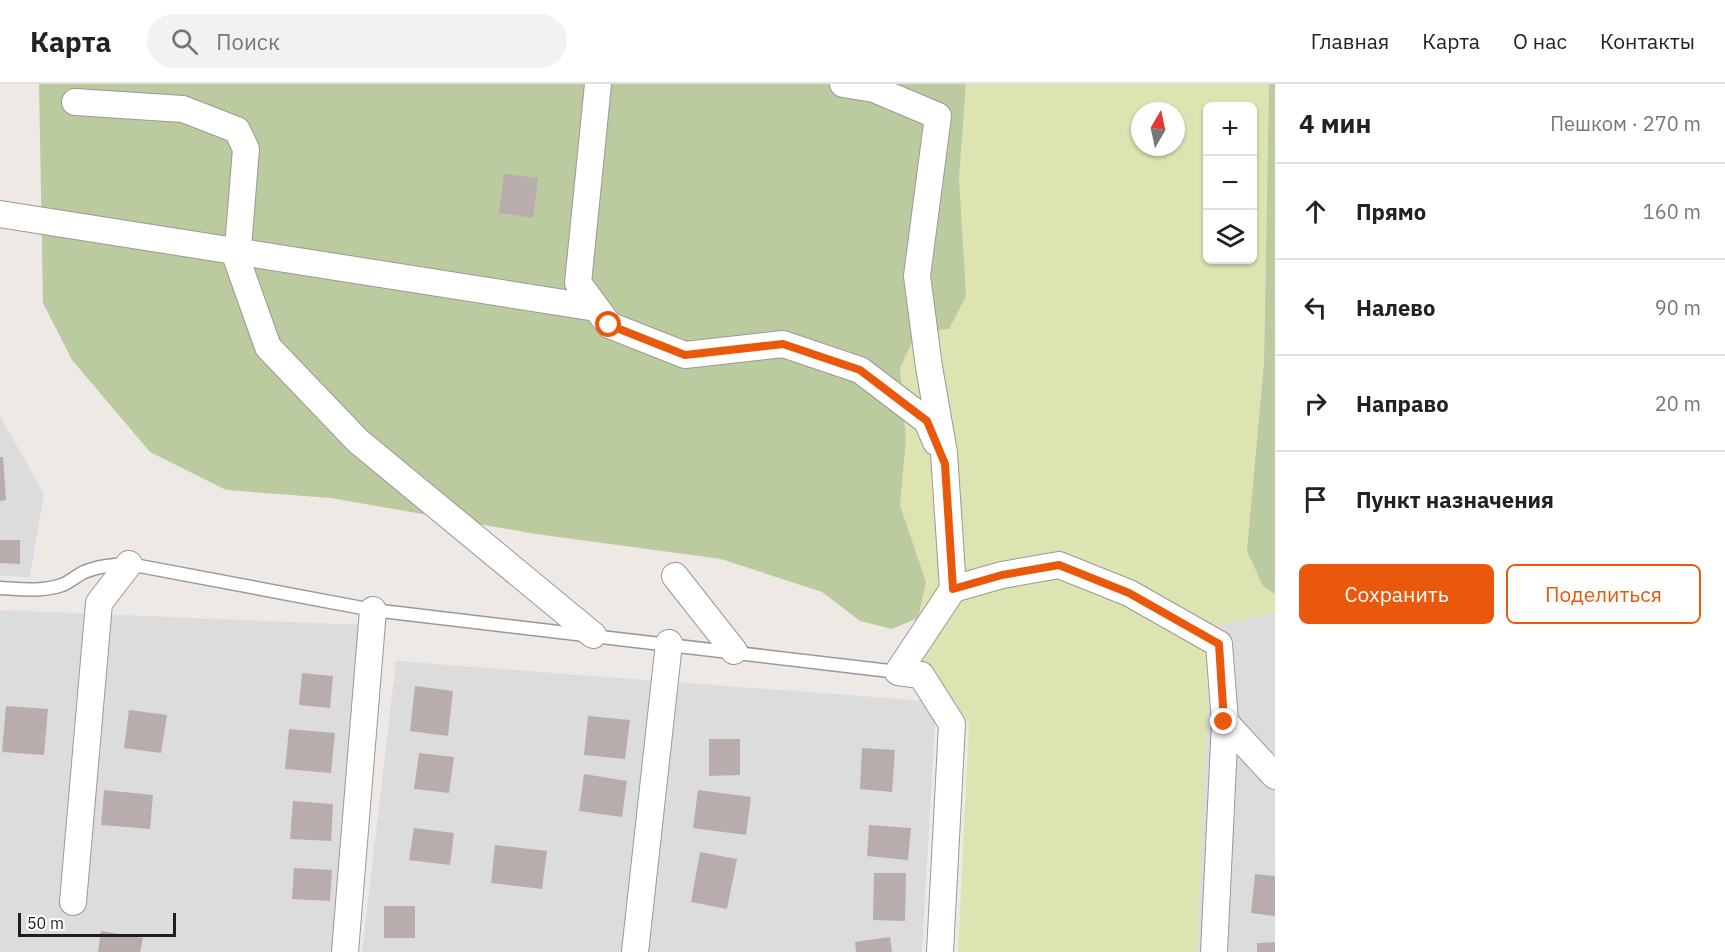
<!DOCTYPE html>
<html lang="ru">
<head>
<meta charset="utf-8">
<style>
  body { margin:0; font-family:"IBM Plex Sans",sans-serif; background:#f2f2f2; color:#222 }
  .controls { position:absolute; right:18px; top:18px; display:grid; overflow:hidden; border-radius:9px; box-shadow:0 2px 4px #0004 }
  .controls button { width:54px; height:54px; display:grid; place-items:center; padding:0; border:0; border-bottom:2px solid #e0e0e0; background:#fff; color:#222; font:30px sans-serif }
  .compass { position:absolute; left:1131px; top:18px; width:54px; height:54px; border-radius:50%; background:#fff; box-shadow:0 2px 4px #0004; rotate:9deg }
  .scale { position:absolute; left:18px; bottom:15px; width:158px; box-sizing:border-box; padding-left:6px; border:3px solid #1f1f1f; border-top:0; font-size:16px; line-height:21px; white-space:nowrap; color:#1f1f1f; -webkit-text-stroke:4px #fff; paint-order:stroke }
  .stop { position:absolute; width:18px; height:18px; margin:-14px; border:4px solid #ea580c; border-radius:50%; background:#fff }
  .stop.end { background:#ea580c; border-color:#fff; box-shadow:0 2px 6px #0008 }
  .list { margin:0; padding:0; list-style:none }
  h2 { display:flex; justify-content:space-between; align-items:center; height:78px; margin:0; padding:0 24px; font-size:26px }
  h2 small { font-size:20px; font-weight:400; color:#767676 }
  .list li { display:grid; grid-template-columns:39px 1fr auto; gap:18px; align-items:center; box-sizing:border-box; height:96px; padding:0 24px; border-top:2px solid #e0e0e0 }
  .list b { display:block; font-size:22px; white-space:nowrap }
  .list em { font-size:20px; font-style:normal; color:#767676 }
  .actions { display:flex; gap:12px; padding:18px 24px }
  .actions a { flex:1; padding:14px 0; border:2px solid #ea580c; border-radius:9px; text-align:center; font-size:21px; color:#ea580c }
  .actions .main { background:#ea580c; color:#fff }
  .icon { flex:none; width:33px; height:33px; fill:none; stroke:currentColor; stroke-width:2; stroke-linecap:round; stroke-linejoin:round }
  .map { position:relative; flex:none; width:1275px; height:868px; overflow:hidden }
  header { display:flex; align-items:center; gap:36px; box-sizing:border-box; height:84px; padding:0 30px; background:#fff; border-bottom:2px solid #e0e0e0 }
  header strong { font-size:28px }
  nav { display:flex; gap:33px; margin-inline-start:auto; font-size:21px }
  .search { width:420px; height:54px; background:#f2f2f2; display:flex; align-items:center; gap:15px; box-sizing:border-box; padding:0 21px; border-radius:33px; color:#767676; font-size:22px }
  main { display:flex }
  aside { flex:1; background:#fff }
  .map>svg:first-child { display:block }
</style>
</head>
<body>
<header>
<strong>Карта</strong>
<div class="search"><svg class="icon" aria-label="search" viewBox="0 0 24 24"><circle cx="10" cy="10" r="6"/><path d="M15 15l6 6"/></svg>Поиск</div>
<nav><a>Главная</a><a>Карта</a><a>О нас</a><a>Контакты</a></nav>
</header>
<main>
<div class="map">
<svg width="1275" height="868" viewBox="0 0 1275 868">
  <rect width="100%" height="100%" fill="#efe9e6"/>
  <g fill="#dddcdc">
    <path d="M1275 216V868H1190L1203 498Z"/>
    <path d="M0 332 44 410 30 493 0 492Z"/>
    <path d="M0 526 362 541 333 868H0Z"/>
    <path d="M396 577 927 617 935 639 922 868H362Z"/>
  </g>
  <path fill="#dde4b1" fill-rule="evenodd" d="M966 0H1269L1264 279 1247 467 1263 502 1275 510V528L1211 543 1197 868H958L969 639 921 591 918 534 926 498 900 421 906 356 900 284 917 248 959 95ZM1208 22H1252V176H1208ZM1140 27H1176V63H1140Z"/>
  <g fill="#bcca9f">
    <path d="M39 0H966L959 95 966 212 949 245 917 248 900 284 906 356 900 421 926 498 918 534 892 545 860 537 822 508 721 475 536 450 331 414 226 406 150 368 72 276 43 219Z"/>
    <path d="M1269 0H1275V510L1263 502 1247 467 1264 279Z"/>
  </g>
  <g fill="#b8adac">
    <path d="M504 90 538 94 533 134 499 129Z"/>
    <path d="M0 373H3L6 416 0 417Z"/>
    <path d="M0 456H20V480L0 479Z"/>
    <path d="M302 589 333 592 330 624 299 621Z"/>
    <path d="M415 602 453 607 448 652 410 647Z"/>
    <path d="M6 622 48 625 44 671 2 668Z"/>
    <path d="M129 626 167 631 161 669 124 664Z"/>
    <path d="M588 632 630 636 625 675 584 671Z"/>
    <path d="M289 645 335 649 331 689 285 685Z"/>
    <path d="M709 655H740V691L709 692Z"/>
    <path d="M862 664 895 666 892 708 860 705Z"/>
    <path d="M419 669 454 673 449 709 414 705Z"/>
    <path d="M584 690 627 697 622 733 579 727Z"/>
    <path d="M104 706 153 711 150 745 101 741Z"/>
    <path d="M698 706 751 713 746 751 693 744Z"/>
    <path d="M293 717 333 720 331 757 290 755Z"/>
    <path d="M869 741 911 744 908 776 867 772Z"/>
    <path d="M414 744 454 749 450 781 409 776Z"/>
    <path d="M495 761 547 767 542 805 491 799Z"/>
    <path d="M700 768 737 775 727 825 691 818Z"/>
    <path d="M294 784 332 786 330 817 292 815Z"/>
    <path d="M874 789H906L905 837 873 836Z"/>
    <path d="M1255 790 1275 792V832L1251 829Z"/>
    <rect x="384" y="822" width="31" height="32"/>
    <path d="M101 847 143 854 140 868H98Z"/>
    <path d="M890 853 892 868H856L855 858Z"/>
    <path d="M1275 858V868H1257V859Z"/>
  </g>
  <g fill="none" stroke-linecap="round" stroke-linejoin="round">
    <defs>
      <path id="service" d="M0 504C20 505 42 508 62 501 69 498 75 493 82 489 97 482 113 481 129 480L373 526 898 588"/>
      <g id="minor">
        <path d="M598 0 578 199 609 241 685 271 783 260 860 286 927 337 936 358"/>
        <path d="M843 0 874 5 938 32 917 192 929 283 944 369 953 505 898 588 921 591 952 640 940 868"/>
        <path d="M75 18 183 25 237 46 246 65 237 176 268 263 358 357 593 551"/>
        <path d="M0 130 596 224"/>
        <path d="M675 492 734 567"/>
        <path d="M953 505 1002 491 1059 481 1129 509 1219 560 1225 638 1275 692"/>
        <path d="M73 818 99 519 129 480"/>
        <path d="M345 868 373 526"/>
        <path d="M635 868 669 559"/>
        <path d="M1214 868 1225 638"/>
      </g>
    </defs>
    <use href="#service" stroke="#999" stroke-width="15"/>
    <use href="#minor" stroke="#999" stroke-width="28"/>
    <use href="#service" stroke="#fff" stroke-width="12"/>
    <use href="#minor" stroke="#fff" stroke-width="26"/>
  </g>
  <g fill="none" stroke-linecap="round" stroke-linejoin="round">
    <path stroke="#ea580c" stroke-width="8" d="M609 241 685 271 783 260 860 286 927 337 945 380 953 505 1002 491 1059 481 1129 509 1219 560 1224 638"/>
  </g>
</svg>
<div class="controls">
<button>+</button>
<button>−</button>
<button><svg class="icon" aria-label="layers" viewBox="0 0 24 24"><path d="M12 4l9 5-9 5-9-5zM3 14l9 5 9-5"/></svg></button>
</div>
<svg class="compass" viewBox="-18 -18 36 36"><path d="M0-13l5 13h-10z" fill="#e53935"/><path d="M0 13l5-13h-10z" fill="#767676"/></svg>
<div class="scale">50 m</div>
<div class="stop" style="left:609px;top:241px"></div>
<div class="stop end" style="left:1224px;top:638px"></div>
</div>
<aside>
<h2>4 мин<small>Пешком · 270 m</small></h2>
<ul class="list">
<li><svg class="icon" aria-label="ahead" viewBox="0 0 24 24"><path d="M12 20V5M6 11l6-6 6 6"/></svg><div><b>Прямо</b></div><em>160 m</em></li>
<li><svg class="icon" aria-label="left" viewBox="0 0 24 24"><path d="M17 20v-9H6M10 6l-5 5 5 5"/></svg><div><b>Налево</b></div><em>90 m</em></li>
<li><svg class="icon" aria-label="right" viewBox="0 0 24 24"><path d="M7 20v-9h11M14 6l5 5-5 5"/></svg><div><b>Направо</b></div><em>20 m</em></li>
<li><svg class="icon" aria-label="arrive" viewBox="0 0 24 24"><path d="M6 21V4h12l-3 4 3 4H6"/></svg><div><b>Пункт назначения</b></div></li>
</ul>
<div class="actions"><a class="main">Сохранить</a><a>Поделиться</a></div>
</aside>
</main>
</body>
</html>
